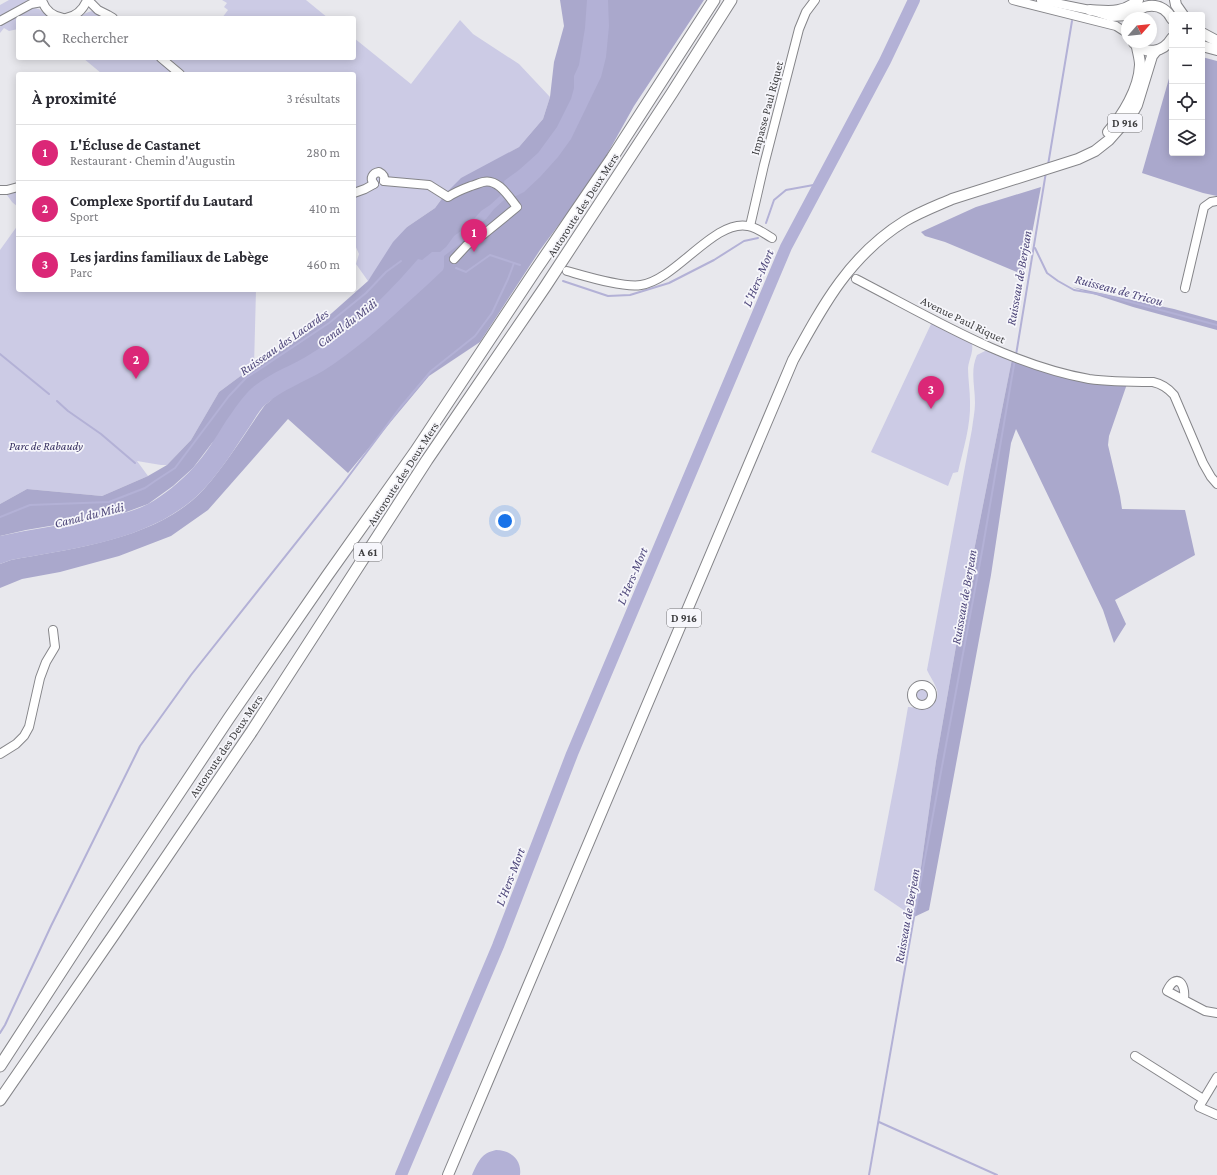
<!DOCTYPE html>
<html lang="fr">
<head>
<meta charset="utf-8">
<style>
  body { margin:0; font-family:"Crimson Pro",serif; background:#f7f7f7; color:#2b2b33 }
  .controls { position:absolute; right:12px; top:12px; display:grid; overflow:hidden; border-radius:4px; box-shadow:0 2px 10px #0003 }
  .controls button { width:36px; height:36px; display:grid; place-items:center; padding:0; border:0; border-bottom:1px solid #e1e1e2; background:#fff; color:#2b2b33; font:20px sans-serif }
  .compass { position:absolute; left:1121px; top:12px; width:36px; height:36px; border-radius:50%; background:#fff; box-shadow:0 2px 10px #0003; rotate:62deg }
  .you { position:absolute; left:505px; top:521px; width:14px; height:14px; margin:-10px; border:3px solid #fff; border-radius:50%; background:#1a73e8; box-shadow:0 0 0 6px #1a73e833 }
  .badge { display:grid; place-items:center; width:26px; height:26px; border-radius:50%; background:#db2777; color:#fff; font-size:13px; font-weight:700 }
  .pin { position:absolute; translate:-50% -33px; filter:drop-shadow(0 1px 2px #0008) }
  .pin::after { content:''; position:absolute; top:21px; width:14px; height:12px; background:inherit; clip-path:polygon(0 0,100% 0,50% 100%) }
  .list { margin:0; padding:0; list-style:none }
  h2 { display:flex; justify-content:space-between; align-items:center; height:52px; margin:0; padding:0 16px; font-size:17px }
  h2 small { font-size:13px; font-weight:400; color:#7c7c81 }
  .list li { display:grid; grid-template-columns:26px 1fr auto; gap:12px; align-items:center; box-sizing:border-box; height:56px; padding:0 16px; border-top:1px solid #e1e1e2 }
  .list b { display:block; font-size:15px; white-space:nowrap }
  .list p { margin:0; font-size:13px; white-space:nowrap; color:#7c7c81 }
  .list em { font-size:13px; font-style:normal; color:#7c7c81 }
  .icon { flex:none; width:22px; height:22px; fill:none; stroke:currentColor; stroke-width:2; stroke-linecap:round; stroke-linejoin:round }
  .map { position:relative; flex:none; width:1217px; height:1175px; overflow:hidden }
  .search { position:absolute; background:#fff; box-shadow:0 2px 10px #0003; left:16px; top:16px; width:340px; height:44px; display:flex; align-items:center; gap:10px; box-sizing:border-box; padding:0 14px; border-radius:4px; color:#7c7c81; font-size:15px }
  .panel { position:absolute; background:#fff; box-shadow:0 2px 10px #0003; left:16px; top:72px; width:340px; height:220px; border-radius:4px }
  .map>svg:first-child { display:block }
</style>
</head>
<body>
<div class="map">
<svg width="1217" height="1175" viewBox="0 0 1217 1175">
  <rect width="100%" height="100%" fill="#e8e8ed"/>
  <g fill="#cccbe5">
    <path d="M9 0H27L26 4 0 17V5Z"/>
    <path d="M222 0H306L328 18H222L228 10 224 7 227 3Z"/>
    <path d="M34 8 39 9 50 18H18V29L9 31 4 28 0 33V25L29 9Z"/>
    <path d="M92 11 107 18H77L86 13Z"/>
    <path d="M460 20 473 34 519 64 550 97 543 119 519 147 498 159 446 193 435 208 407 227 368 281 356 264 359 254 354 243V74H187L169 58H188L190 59 191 58H354V38L411 84Z"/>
    <path d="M83 58H156L174 74H106L101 73Z"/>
    <path d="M18 191V207L12 202 7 195Z"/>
    <path d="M18 225V290H256L254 366 219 392 191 440 167 465H161L137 461 148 476 102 496 27 489 0 504V250Z"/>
    <path d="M932 322 971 341C975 349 969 359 968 368 968 379 970 390 970 402 971 425 963 450 958 472L953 473 948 486 871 452Z"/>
    <path d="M987 350 993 351 1012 359 963 606 936 761 914 917 874 890 898 765 908 707C917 707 929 711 935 702 937 698 938 695 937 690 935 683 930 677 927 670L972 429C973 420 975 411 975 403 975 386 970 371 977 355Z"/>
    <circle cx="922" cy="694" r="6"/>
  </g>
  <g fill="#aaa8cc">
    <path d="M560 0H704L634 106 595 176 540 250 480 342 429 376 348 473 288 419 208 510 171 536 119 556 60 572 22 579 0 588V564L11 560C74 548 159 539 204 489 227 463 245 433 265 405L274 398 212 443 193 468 173 486 148 504 121 514 26 530 0 536V504L27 489 102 496 148 476 167 465 191 440 219 392 254 366 287 343 324 320 368 281 393 242 407 227 435 208 446 193 461 178 519 147 543 119 550 97 554 62 564 26Z"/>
    <path d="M1202 57 1217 61V196L1203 193 1142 173 1172 68V153H1202Z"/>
    <path d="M1041 187 1024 275 945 242 925 236 921 232 976 207Z"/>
    <path d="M1072 287 1174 309 1217 321V330L1133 307Z"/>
    <path d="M1012 359 1127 384 1109 436 1108 445 1120 496 1122 509 1185 510 1195 555 1115 600 1126 624 1114 643 1103 610 1016 429 1011 443 991 575 929 910 914 917 936 761 963 606Z"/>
  </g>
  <g fill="#b3b1d6">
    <path d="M587 0H608L609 26 606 57 601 77 571 139 558 157 540 177 524 192 516 196H510L504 200 494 209 486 219 472 229 469 228 468 226 481 211 490 205 500 196 505 189 504 181 519 170 538 153 557 127 571 99 574 88V76L579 65 585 28Z"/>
    <path d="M468 226 469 229 472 230 461 243 444 256V267L443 270C431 282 418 293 405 305 379 329 353 352 323 371 304 382 282 390 266 404 259 410 255 419 250 426 235 448 221 471 203 490 155 540 76 548 11 560L0 564V536C31 529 62 525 93 519 111 516 131 513 148 504 163 496 181 481 193 468 206 454 216 437 226 421 234 410 242 397 252 388 271 372 292 366 312 353 354 328 387 295 418 259L422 260 432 252H440L446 247 454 236Z"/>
    <path d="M496 1150C511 1150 522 1160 520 1175H472C478 1162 481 1153 496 1150Z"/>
  </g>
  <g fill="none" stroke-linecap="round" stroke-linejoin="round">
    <g stroke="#b3b1d6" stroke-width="2">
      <path d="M1048 165 1072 21"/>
      <path d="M766 223 774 200 786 190 819 184"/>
      <path d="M1035 248 1047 273 1058 281 1074 290 1104 295 1217 325"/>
      <path d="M456 268 466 272 490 255 520 265"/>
      <path d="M563 281 608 296 630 295 669 283 714 260 744 241 758 238"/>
      <path d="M0 354 49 394"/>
      <path d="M1016 355 1046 172"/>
      <path d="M57 401 68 411 101 434 135 463"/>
      <path d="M0 517 30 505 109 502 145 488 155 481 175 468 229 396 246 378 329 323 366 293 386 272 401 261"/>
      <path d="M0 1033 5 1025 51 926 140 746 191 675 342 485 399 409 431 371 475 336 492 313 508 279 514 263"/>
      <path d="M879 1122 997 1175"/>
      <path d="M869 1175 914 917 983 546 1015 359"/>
    </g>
    <path stroke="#b3b1d6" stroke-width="12" d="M401 1175 498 946 572 754 786 247 885 61 914 0"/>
    <defs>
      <g id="minor">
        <path d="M42 0C45 10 52 16 63 18"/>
        <path d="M88 0 98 10 108 15 113 18"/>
        <path d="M1013 0 1116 26 1127 33"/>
        <path d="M1041 0 1090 10 1111 17 1128 16 1135 12"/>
        <path d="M66 18C77 16 83 10 87 0"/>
        <path d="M0 21 31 4 42 2"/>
        <path d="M161 58 180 74"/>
        <path d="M384 181 429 185 448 197C455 192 463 189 471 186 475 185 479 183 483 182 498 178 509 197 517 207L484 234 467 245 454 259"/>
        <path d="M374 184C369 178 373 173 379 172 383 174 385 176 384 181"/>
        <path d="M0 190H7L18 187"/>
        <path d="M354 193 365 189 374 184"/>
        <path d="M750 226 764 165 799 29 806 12 815 0"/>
        <path d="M567 271C585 276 623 288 641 285 676 280 714 219 748 226 756 227 765 234 772 238"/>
        <path d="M856 279C930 317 1006 364 1089 379 1110 382 1132 382 1153 382 1162 384 1168 388 1174 395L1203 463 1211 477 1217 484"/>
        <path d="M1185 288 1204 207 1211 202 1217 201"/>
        <circle cx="922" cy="695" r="10"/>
        <path d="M0 754 16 744 24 736 29 727 40 678 46 662 55 647 53 630"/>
        <path d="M1184 999C1186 983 1176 972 1167 991L1205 1011 1217 1013"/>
        <path d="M1135 1056 1203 1099"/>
        <path d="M1217 1077 1199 1107 1217 1115"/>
      </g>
      <g id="major">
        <path d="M1175 0 1176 5 1183 15"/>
        <path d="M1090 10C1108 11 1123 14 1138 0"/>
        <path d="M1131 18C1141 2 1163 1 1172 19"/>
        <path d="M1202 33 1217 41"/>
        <path d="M1134 43C1146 55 1163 53 1172 38"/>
        <path d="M1202 46 1217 50"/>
        <path d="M1108 132C1123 115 1139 89 1140 65 1140 59 1138 53 1137 47"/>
        <path d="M448 1175 793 360C823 305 850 255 905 221 920 212 936 206 952 199L1078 159 1095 151 1109 140 1132 114 1137 105 1152 56 1156 51"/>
      </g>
      <g id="highway">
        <path d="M0 1066 94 921 229 718 327 576 415 452 535 271 612 158 714 0"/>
        <path d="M0 1100 115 933 252 731 427 460 545 287 672 93 731 0"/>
      </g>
    </defs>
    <use href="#minor" stroke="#858589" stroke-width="10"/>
    <use href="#major" stroke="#858589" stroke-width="12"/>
    <use href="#highway" stroke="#858589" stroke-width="13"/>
    <use href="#minor" stroke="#fff" stroke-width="8"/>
    <use href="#major" stroke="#fff" stroke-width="10"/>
    <use href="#highway" stroke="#fff" stroke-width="11"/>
  </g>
  <g text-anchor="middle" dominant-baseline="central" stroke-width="3.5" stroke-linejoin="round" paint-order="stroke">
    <g fill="#f6f6fb" stroke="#747477" stroke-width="1">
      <rect x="1108" y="114" width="34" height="18" rx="3"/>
      <rect x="354" y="543" width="28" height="18" rx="3"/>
      <rect x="667" y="609" width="34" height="18" rx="3"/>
    </g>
    <g font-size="11" font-weight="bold" fill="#3d3d3f">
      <text x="1125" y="123">D 916</text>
      <text x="368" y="552">A 61</text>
      <text x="684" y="618">D 916</text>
    </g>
    <g font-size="12" fill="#3d3d3f" stroke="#f6f6fb">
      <text transform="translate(767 108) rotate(-75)">Impasse Paul Riquet</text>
      <text transform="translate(583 205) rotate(-57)">Autoroute des Deux Mers</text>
      <text transform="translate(963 320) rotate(26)">Avenue Paul Riquet</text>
      <text transform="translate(403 474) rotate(-57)">Autoroute des Deux Mers</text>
      <text transform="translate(226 746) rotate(-56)">Autoroute des Deux Mers</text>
    </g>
    <g font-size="12" font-style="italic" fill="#393262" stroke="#f6f6fb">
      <text x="46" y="446">Parc de Rabaudy</text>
    </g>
    <g font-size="13" font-style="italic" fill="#4e477a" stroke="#f6f6fb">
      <text transform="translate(758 278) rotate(-67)">L'Hers-Mort</text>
      <text transform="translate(1019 278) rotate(-80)">Ruisseau de Berjean</text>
      <text transform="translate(1119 290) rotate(15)">Ruisseau de Tricou</text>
      <text transform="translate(347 323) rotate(-37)">Canal du Midi</text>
      <text transform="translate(284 342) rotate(-35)">Ruisseau des Lacardes</text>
      <text transform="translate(89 515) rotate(-14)">Canal du Midi</text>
      <text transform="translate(632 576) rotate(-67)">L'Hers-Mort</text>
      <text transform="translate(964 597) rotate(-80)">Ruisseau de Berjean</text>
      <text transform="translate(510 877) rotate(-69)">L'Hers-Mort</text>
      <text transform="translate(907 916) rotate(-80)">Ruisseau de Berjean</text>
    </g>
  </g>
</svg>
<div class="controls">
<button>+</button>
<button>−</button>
<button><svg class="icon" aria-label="locate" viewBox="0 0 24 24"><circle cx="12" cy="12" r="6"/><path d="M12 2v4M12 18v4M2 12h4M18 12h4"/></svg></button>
<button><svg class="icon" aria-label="layers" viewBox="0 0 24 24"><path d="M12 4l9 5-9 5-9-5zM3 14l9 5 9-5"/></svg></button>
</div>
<svg class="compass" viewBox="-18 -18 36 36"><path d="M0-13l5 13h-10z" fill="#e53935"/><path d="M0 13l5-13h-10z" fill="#7c7c81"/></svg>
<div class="you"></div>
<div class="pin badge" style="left:474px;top:252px">1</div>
<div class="pin badge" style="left:136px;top:379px">2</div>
<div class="pin badge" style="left:931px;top:409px">3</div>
<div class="search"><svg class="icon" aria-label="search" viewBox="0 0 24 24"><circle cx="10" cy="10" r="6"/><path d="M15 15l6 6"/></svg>Rechercher</div>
<section class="panel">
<h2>À proximité<small>3 résultats</small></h2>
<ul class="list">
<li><span class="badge">1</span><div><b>L'Écluse de Castanet</b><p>Restaurant · Chemin d'Augustin</p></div><em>280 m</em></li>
<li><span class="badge">2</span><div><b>Complexe Sportif du Lautard</b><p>Sport</p></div><em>410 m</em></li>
<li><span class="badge">3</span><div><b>Les jardins familiaux de Labège</b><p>Parc</p></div><em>460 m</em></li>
</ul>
</section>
</div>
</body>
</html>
